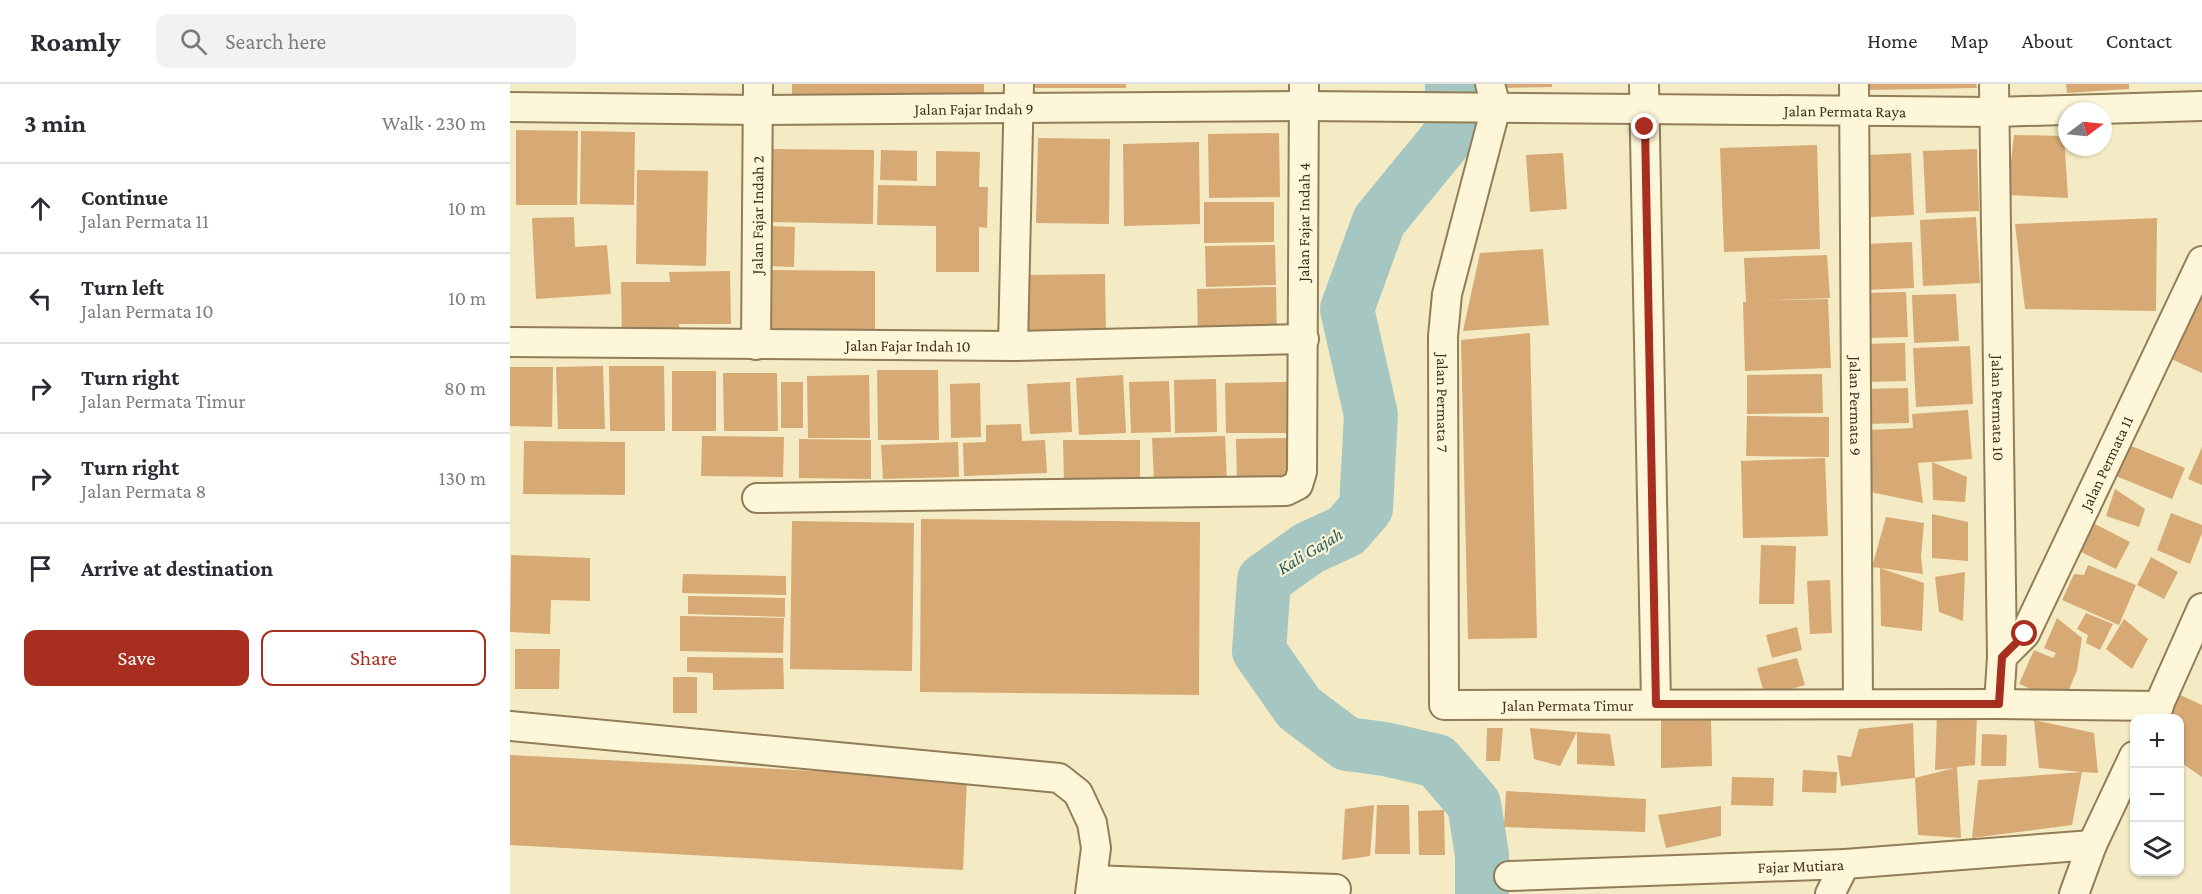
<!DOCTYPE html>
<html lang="en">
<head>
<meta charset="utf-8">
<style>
  body { margin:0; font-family:"Crimson Pro",serif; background:#f2f2f3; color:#2b2b33 }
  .controls { position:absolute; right:18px; bottom:18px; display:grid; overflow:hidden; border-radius:12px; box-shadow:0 2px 4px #0004 }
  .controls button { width:54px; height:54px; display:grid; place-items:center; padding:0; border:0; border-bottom:2px solid #e1e1e2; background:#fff; color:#2b2b33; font:30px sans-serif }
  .compass { position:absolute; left:1548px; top:18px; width:54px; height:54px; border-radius:50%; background:#fff; box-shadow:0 2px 4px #0004; rotate:74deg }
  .stop { position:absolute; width:18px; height:18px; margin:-14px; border:4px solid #a82f1f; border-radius:50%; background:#fff }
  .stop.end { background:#a82f1f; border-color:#fff; box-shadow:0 2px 6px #0008 }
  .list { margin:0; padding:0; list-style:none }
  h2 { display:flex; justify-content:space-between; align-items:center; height:78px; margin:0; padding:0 24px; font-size:26px }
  h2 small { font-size:20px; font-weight:400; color:#7c7c81 }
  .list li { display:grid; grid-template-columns:39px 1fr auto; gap:18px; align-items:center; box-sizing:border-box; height:90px; padding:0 24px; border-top:2px solid #e1e1e2 }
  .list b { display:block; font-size:22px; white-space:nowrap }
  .list p { margin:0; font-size:20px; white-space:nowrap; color:#7c7c81 }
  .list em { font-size:20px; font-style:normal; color:#7c7c81 }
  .actions { display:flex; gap:12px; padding:18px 24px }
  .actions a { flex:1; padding:14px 0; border:2px solid #a82f1f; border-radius:12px; text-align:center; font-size:21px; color:#a82f1f }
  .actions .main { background:#a82f1f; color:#fff }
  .icon { flex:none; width:33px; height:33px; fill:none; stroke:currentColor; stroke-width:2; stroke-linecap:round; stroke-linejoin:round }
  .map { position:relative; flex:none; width:1692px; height:810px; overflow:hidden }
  header { display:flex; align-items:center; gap:36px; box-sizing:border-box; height:84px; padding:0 30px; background:#fff; border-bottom:2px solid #e1e1e2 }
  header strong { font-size:28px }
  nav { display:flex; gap:33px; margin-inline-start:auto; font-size:21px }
  .search { width:420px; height:54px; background:#f2f2f3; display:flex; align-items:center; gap:15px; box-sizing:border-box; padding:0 21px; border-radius:12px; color:#7c7c81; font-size:22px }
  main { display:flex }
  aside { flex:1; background:#fff }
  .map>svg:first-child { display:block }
</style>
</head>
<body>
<header>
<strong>Roamly</strong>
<div class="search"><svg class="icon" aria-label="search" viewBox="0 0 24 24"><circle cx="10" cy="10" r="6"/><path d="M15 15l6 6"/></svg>Search here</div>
<nav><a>Home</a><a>Map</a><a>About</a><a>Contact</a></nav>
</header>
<main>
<aside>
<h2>3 min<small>Walk · 230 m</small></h2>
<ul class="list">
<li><svg class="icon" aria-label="ahead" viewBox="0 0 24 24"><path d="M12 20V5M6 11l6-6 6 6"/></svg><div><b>Continue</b><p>Jalan Permata 11</p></div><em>10 m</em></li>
<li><svg class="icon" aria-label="left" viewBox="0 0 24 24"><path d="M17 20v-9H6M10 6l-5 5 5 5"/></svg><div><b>Turn left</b><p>Jalan Permata 10</p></div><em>10 m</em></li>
<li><svg class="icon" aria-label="right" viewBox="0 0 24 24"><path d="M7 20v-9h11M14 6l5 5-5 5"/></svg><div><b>Turn right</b><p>Jalan Permata Timur</p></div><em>80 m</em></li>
<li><svg class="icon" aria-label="right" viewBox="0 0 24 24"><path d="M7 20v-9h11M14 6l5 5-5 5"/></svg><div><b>Turn right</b><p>Jalan Permata 8</p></div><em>130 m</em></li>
<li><svg class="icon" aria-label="arrive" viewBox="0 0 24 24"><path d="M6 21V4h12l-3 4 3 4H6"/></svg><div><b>Arrive at destination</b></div></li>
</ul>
<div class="actions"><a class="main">Save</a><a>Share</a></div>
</aside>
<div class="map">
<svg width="1692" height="810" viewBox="0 0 1692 810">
  <rect width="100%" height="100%" fill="#f4ebc4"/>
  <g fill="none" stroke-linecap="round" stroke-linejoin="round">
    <path stroke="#a6c6c1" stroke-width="54" d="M942 0V48L869 137 837 225 861 331 856 424 836 447 799 464 754 496 749 567 789 624 837 660 875 665 927 677 964 720 972 771V810"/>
  </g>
  <g fill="#d6a975">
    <path d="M282 0H474V11L282 12Z"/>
    <rect x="525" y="0" width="91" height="4"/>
    <path d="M985 0H1042V3L985 4Z"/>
    <path d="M1359 0H1466L1467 4 1359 6Z"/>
    <path d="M1556 0H1619V5L1557 9Z"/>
    <path d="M6 46 68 47 67 121H6Z"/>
    <path d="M71 47 125 48 124 121 70 120Z"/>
    <path d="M769 49 770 113 699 114 698 50Z"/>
    <path d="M1504 51 1554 52 1558 114 1497 111Z"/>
    <path d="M528 54 600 55 599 140 526 139Z"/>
    <path d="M689 58 690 140 614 142 613 60Z"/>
    <path d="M1307 61 1310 165 1214 168 1210 64Z"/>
    <path d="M262 65 364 66 363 140 261 138Z"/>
    <path d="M1467 65 1469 127 1416 129 1413 67Z"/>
    <path d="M371 66 407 67V97L370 96Z"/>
    <path d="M426 67 470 68 469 103H478L477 144 469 143V188H426V142L367 141 368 101 426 102Z"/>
    <path d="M1053 69 1057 125 1020 128 1016 71Z"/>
    <path d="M1401 69 1404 131 1360 133 1357 71Z"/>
    <path d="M127 86 198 87 196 182 126 180Z"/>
    <path d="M694 118H764V158L694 159Z"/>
    <path d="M64 133 65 163 97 161 101 210 26 215 22 134Z"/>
    <path d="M1466 133 1470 199 1413 202 1410 136Z"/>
    <path d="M1647 134 1646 227 1515 225 1505 140Z"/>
    <path d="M259 142 285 143 284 183 258 182Z"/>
    <path d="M1402 158 1404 204 1354 206 1352 160Z"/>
    <path d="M765 161 766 201 696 203 695 162Z"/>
    <path d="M1033 165 1039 241 953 247 970 169Z"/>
    <path d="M1317 171 1320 214 1242 217 1318 215 1321 284 1235 287 1233 218H1236L1234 174Z"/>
    <path d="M257 186 365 187V253L257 251Z"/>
    <path d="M220 187 221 240H169V253H112L111 198H160L159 188Z"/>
    <path d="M595 190 596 252 514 253V191Z"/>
    <path d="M1692 202V289L1659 274Z"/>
    <path d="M766 203 767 253 688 255 687 205Z"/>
    <path d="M1396 208 1398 253 1354 254 1352 209Z"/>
    <path d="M1446 210 1449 257 1404 259 1402 211Z"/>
    <path d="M1020 249 1027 554 958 555 951 256Z"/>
    <path d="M1395 259 1396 297 1355 298 1353 260Z"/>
    <path d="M1460 262 1463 320 1406 323 1403 264Z"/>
    <path d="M93 282 95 345H48L46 283Z"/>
    <path d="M99 282H154L155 347H100Z"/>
    <path d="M0 283H43L42 343 0 342Z"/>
    <path d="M367 286H428L429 356H368Z"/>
    <rect x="162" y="287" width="44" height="60"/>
    <path d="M213 289H267L268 347H214Z"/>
    <path d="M1312 290 1313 329 1237 330V291Z"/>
    <path d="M359 291 360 354H298L297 292Z"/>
    <path d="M613 291 616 349 569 351 566 294Z"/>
    <path d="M706 295 707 348 665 349 664 296Z"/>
    <path d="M659 297 661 348 621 349 619 298Z"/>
    <rect x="271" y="298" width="22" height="46"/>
    <path d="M560 298 562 348 520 350 517 300Z"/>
    <path d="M778 298V349H716L715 299Z"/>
    <path d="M470 299 471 353 441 354 440 300Z"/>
    <path d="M1398 304 1399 339 1353 340V305Z"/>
    <path d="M1458 326 1462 375 1408 379 1413 419 1356 407 1359 346 1403 344 1402 330Z"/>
    <path d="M1237 332 1319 333V373L1236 372Z"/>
    <path d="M511 340 512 357 535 356 537 389 454 392 453 359 476 358V341Z"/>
    <path d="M192 352 274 353 273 393 191 392Z"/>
    <path d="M715 352 717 396 644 398 642 354Z"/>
    <path d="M779 354 780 398 727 399 726 355Z"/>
    <path d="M289 355 361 356V395L289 394Z"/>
    <path d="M553 356H630V399H554Z"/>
    <path d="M14 357 115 358V411L13 410Z"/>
    <path d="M448 358 449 393 373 395 371 361Z"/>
    <path d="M1619 361 1675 384 1662 415 1606 392Z"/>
    <path d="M1692 363V401L1678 395Z"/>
    <path d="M1315 374 1318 452 1233 454 1231 377Z"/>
    <path d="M1422 378 1457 393 1455 418 1423 416Z"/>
    <path d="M1605 405 1635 425 1629 443 1596 432Z"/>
    <path d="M1661 429 1692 441V449L1680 480 1647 466Z"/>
    <path d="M1422 430 1458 438V477L1422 474Z"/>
    <path d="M1376 433 1414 439 1411 473 1413 490 1370 484 1414 499 1412 547 1371 542 1370 484 1362 483Z"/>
    <path d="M411 435 690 438 689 611 410 608Z"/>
    <path d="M282 437 404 439 402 587 280 585Z"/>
    <path d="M1581 438 1620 458 1606 485 1567 466Z"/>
    <path d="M1251 461 1286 462 1284 520H1249Z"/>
    <path d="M1 471 80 474V517L41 516 40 550 0 548Z"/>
    <path d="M1641 473 1668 488 1654 515 1627 501Z"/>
    <path d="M1578 481 1626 501 1609 541 1552 516 1564 490 1574 491Z"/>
    <path d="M1455 488 1453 537 1429 528 1425 493Z"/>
    <path d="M173 490 276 492V511L172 509Z"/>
    <path d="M1320 496 1322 549 1300 550 1297 497Z"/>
    <path d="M178 512 275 514V533L178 530Z"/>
    <path d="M1576 529 1603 540 1590 566 1576 559 1578 551 1567 545Z"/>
    <path d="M170 532 274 534 273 569 170 567Z"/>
    <path d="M1547 534 1572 554 1567 586 1554 618 1509 600 1524 566 1543 574 1546 569 1534 564Z"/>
    <path d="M1614 535 1638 555 1622 585 1596 565Z"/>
    <path d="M1287 543 1292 566 1262 574 1256 551Z"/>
    <path d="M5 565H50L49 605H5Z"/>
    <path d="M177 573 273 574 274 605 203 606V589L177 588Z"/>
    <path d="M1287 574 1295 601 1255 613 1247 584Z"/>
    <rect x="163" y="593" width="24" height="36"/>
    <path d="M1666 609 1692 621V693L1670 678V634H1654Z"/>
    <path d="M1151 631 1201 635 1202 682 1151 684Z"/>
    <path d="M1427 631H1467L1465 681 1447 683 1451 754 1408 751 1405 694 1444 684 1425 686Z"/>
    <path d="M1524 636 1584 649 1588 689 1572 688 1562 741 1462 754 1468 696 1572 688 1529 684Z"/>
    <path d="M1403 639 1405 694 1331 702 1327 671 1341 673 1349 645Z"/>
    <path d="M977 644H993L990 677H976Z"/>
    <path d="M1020 644 1067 648 1050 682 1024 675Z"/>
    <path d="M1067 648 1100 650 1105 682 1067 680Z"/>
    <path d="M1472 650 1497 651 1496 682H1471Z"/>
    <path d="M0 671 457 695 453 786 0 761Z"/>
    <path d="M1293 686 1327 688 1326 709 1292 708Z"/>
    <path d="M1222 693 1264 694 1263 722 1221 721Z"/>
    <path d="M996 707 1136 715 1135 748 994 743Z"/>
    <path d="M864 721 860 772 832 776 835 725Z"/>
    <path d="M867 721H899L900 770H865Z"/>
    <path d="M1211 722V752L1156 764 1148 731Z"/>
    <path d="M934 726 935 771H909L908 727Z"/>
  </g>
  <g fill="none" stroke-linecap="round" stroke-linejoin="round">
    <defs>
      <g id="minor">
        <path id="s1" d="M980 0 986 23 937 210 933 252 934 621 1489 620 1649 622"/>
        <path d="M1134 0 1146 619"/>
        <path id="s2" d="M1344 0 1348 619"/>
        <path id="s3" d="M1484 0 1492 573 1489 620"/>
        <path id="s4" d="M0 23 248 26 794 22 1484 28 1692 22"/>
        <path id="s5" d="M0 258 503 262 794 255"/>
        <path id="s6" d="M246 261 248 0"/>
        <path d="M503 262 509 0"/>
        <path id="s7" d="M247 414 776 407 788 401 792 388 794 0"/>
        <path id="s8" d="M1492 573 1515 550 1692 177"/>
        <path d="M1643 634 1692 524"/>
        <path d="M0 642 549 694 568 709 582 739 586 764 580 810"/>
        <path id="s9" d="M999 792 1335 780 1582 761"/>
        <path d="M582 796 826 805"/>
        <path d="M1320 810 1335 780"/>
        <path d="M1564 810 1582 761 1624 672"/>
      </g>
    </defs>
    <use href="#minor" stroke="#917d57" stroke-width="32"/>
    <use href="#minor" stroke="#fdf6d8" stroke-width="28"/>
  </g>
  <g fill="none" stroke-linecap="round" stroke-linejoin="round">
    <path stroke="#a82f1f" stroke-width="8" d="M1135 43 1146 620H1489L1492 573 1515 550"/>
  </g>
  <g text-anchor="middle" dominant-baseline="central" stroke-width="4.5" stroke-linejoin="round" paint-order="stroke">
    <g font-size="16" fill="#3f321d" stroke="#faf3d4">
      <text stroke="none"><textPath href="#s4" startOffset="464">Jalan Fajar Indah 9</textPath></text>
      <text stroke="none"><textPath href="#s4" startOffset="1335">Jalan Permata Raya</textPath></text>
      <text stroke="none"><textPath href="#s6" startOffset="130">Jalan Fajar Indah 2</textPath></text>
      <text stroke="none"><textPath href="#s7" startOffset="806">Jalan Fajar Indah 4</textPath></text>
      <text stroke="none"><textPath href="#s5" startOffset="398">Jalan Fajar Indah 10</textPath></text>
      <text stroke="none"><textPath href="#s1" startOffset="326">Jalan Permata 7</textPath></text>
      <text stroke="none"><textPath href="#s2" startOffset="322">Jalan Permata 9</textPath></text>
      <text stroke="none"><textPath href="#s3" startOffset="324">Jalan Permata 10</textPath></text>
      <text stroke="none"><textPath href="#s8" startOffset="222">Jalan Permata 11</textPath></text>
      <text stroke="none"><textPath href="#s1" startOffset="752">Jalan Permata Timur</textPath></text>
      <text stroke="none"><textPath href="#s9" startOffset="292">Fajar Mutiara</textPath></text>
    </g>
    <g font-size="18" font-style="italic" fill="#2a5d61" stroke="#faf3d4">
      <text transform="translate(800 467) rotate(-31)">Kali Gajah</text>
    </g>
  </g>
</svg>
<div class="controls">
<button>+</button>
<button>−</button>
<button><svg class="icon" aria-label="layers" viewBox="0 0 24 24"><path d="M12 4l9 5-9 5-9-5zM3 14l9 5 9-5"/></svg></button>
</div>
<svg class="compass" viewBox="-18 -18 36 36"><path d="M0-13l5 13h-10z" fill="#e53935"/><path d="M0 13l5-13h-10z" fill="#7c7c81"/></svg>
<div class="stop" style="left:1515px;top:550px"></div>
<div class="stop end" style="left:1135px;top:43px"></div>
</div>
</main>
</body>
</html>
